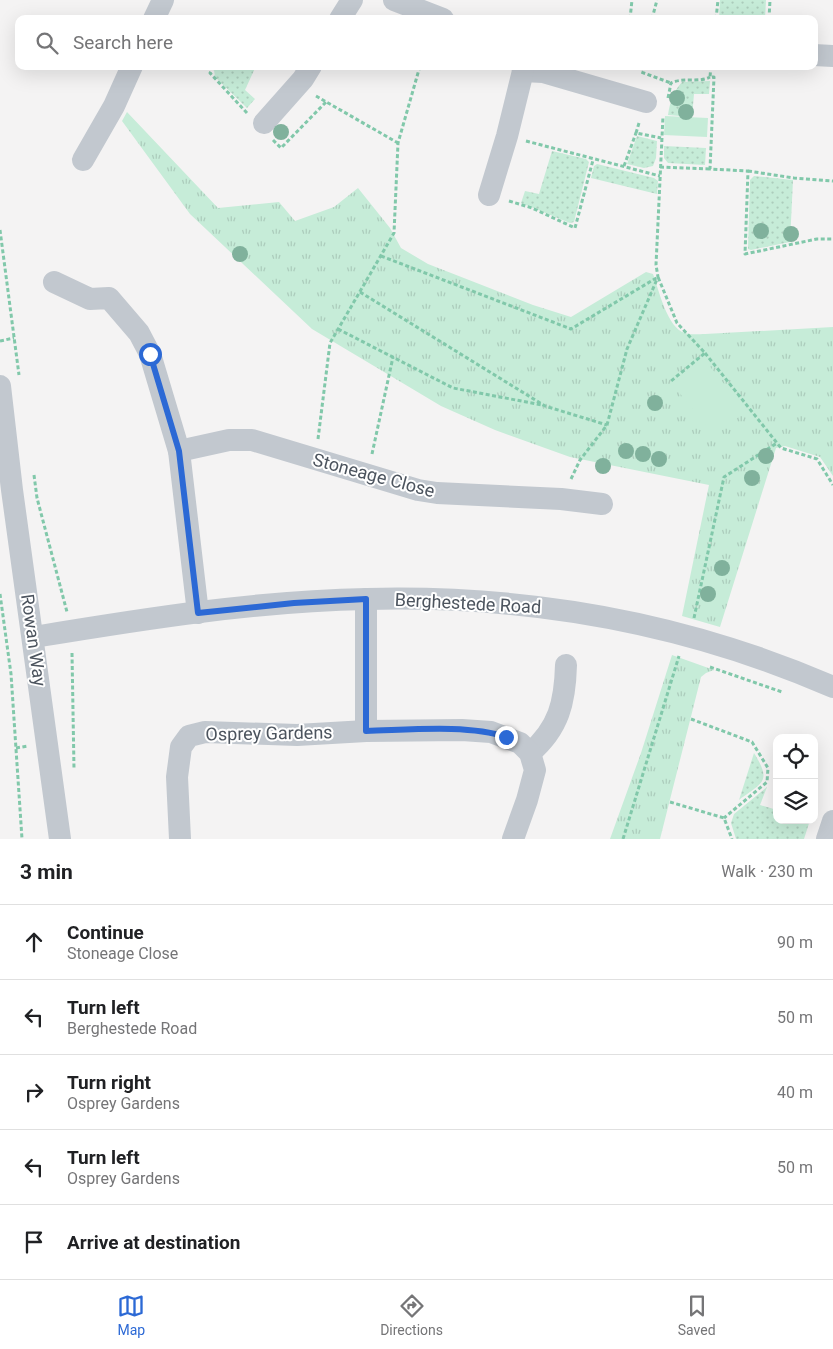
<!DOCTYPE html>
<html lang="en">
<head>
<meta charset="utf-8">
<style>
  body { margin:0; font-family:Roboto,sans-serif; background:#f2f2f2; color:#202124 }
  .controls { position:absolute; right:15px; bottom:15px; display:grid; overflow:hidden; border-radius:10px; box-shadow:0 5px 20px #0002 }
  .controls button { width:45px; height:45px; display:grid; place-items:center; padding:0; border:0; border-bottom:1px solid #e0e0e0; background:#fff; color:#202124; font:25px sans-serif }
  .stop { position:absolute; width:15px; height:15px; margin:-11px; border:4px solid #2c69d5; border-radius:50%; background:#fff }
  .stop.end { background:#2c69d5; border-color:#fff; box-shadow:0 1px 5px #0008 }
  .list { margin:0; padding:0; list-style:none }
  h2 { display:flex; justify-content:space-between; align-items:center; height:65px; margin:0; padding:0 20px; font-size:21px }
  h2 small { font-size:16px; font-weight:400; color:#757577 }
  .list li { display:grid; grid-template-columns:32px 1fr auto; gap:15px; align-items:center; box-sizing:border-box; height:75px; padding:0 20px; border-top:1px solid #e0e0e0 }
  .list b { display:block; font-size:19px; white-space:nowrap }
  .list p { margin:0; font-size:16px; white-space:nowrap; color:#757577 }
  .list em { font-size:16px; font-style:normal; color:#757577 }
  .icon { flex:none; width:28px; height:28px; fill:none; stroke:currentColor; stroke-width:2; stroke-linecap:round; stroke-linejoin:round }
  .map { position:relative; flex:none; width:833px; height:839px; overflow:hidden }
  .search { position:absolute; background:#fff; box-shadow:0 5px 20px #0002; left:15px; right:15px; top:15px; height:55px; display:flex; align-items:center; gap:12px; box-sizing:border-box; padding:0 18px; border-radius:10px; color:#757577; font-size:19px }
  .sheet { height:440px; background:#fff }
  nav { display:flex; justify-content:space-around; align-items:center; box-sizing:border-box; height:70px; border-top:1px solid #e0e0e0; background:#fff; font-size:14px; color:#757577 }
  nav a { display:grid; justify-items:center; gap:2px }
  nav .on { color:#2c69d5 }
  .map>svg:first-child { display:block }
</style>
</head>
<body>
<div class="map">
<svg width="833" height="839" viewBox="0 0 833 839">
  <defs>
    <pattern id="grass-dots" width="8" height="8" patternUnits="userSpaceOnUse" patternTransform="scale(1.25)"><rect width="8" height="8" fill="#c6ecd8"/><path d="M2 2h.1M6 6h.1" fill="none" stroke="#acccbc" stroke-width="1.8" stroke-linecap="round"/></pattern>
    <pattern id="park-tufts" width="24" height="20" patternUnits="userSpaceOnUse" patternTransform="scale(1.25)"><rect width="24" height="20" fill="#c6ecd8"/><path d="M3 7l-1-3M5 7V3M7 7l1-3M15 17l-1-3M17 17v-4M19 17l1-3" fill="none" stroke="#acccbc"/></pattern>
  </defs>
  <rect width="100%" height="100%" fill="#f4f3f3"/>
  <g fill="url(#grass-dots)">
    <path d="M720 0H766L765 19H719Z"/>
    <path d="M216 66H256L245 90 255 99 247 108 215 77 214 70Z"/>
    <path d="M710 81 709 94H694L692 117 668 115C670 102 673 92 682 82Z"/>
    <path d="M637 136 657 141 656 158 653 166 644 168 627 164Z"/>
    <path d="M664 146 706 148 705 165 668 163 664 158Z"/>
    <path d="M552 151 586 159 589 162 574 222 570 223 521 203 525 191 539 194Z"/>
    <path d="M597 164 654 178 658 181 657 194 591 178 594 166Z"/>
    <path d="M754 176 793 180 790 242 751 250 748 249 750 180Z"/>
    <path d="M754 753C772 782 763 782 739 800Z"/>
    <path d="M767 787 760 805 777 810V820H810L804 839H736L731 823 734 814Z"/>
  </g>
  <g fill="url(#park-tufts)">
    <path d="M127 112 218 208 279 202 295 221 334 207 358 188 390 228 401 248 428 264 533 305 571 317 646 272 653 274C659 290 667 328 685 333 690 335 699 334 705 334L833 327V476L820 457 785 446 776 448 720 627 682 616 709 485 570 457 495 430 441 406 312 329 190 214 122 121Z"/>
    <path d="M672 655 714 670 706 673 701 677 660 839H610L641 753Z"/>
  </g>
  <g fill="#c6ecd8">
    <path d="M665 116 708 118 707 137 664 135Z"/>
    <path d="M703 358 746 411 715 436 672 384Z"/>
  </g>
  <g fill="none" stroke-linecap="round" stroke-linejoin="round">
    <g stroke="#81c8aa" stroke-width="3" stroke-dasharray="4 2.5" stroke-linecap="butt">
      <path d="M630 19 632 0"/>
      <path d="M652 19 657 0"/>
      <path d="M716 19 718 0"/>
      <path d="M769 19 770 0"/>
      <path d="M214 66 210 73 247 113"/>
      <path d="M642 66 641 72 671 83"/>
      <path d="M711 66 710 77H714L710 169 748 171 745 254 817 239H833"/>
      <path d="M316 96 398 143"/>
      <path d="M668 98 671 83C683 77 699 83 710 77"/>
      <path d="M639 123 636 133 661 138"/>
      <path d="M273 140 281 148 326 102"/>
      <path d="M526 141 660 176"/>
      <path d="M624 166 636 133"/>
      <path d="M660 167 710 169"/>
      <path d="M748 171 794 178 833 181"/>
      <path d="M509 201 532 208 575 228 593 160"/>
      <path d="M0 230 19 375"/>
      <path d="M381 256 571 329 658 277 677 323 705 353 671 381"/>
      <path d="M360 292 545 406 607 425"/>
      <path d="M338 329 453 388 542 405"/>
      <path d="M0 341 14 338"/>
      <path d="M705 353 781 448 817 459 833 485"/>
      <path d="M318 439 330 343 394 233 398 143 420 66"/>
      <path d="M372 454 393 357"/>
      <path d="M34 475 37 498 67 612"/>
      <path d="M571 479 580 460 607 425 627 349 658 277 656 265 663 116"/>
      <path d="M0 594 11 674 22 839"/>
      <path d="M694 618 724 477 777 443"/>
      <path d="M72 653 74 769"/>
      <path d="M710 667 782 692"/>
      <path d="M691 719 752 742 768 768 767 782 724 818"/>
      <path d="M16 748 28 746"/>
      <path d="M670 802 724 818 732 839"/>
      <path d="M623 839 679 656"/>
    </g>
    <g stroke="#c2c8cf" stroke-width="22">
      <path d="M394 0 443 19"/>
      <path d="M154 19 163 0"/>
      <path d="M340 19 352 0"/>
      <path d="M814 55 833 56"/>
      <path d="M523 71 543 72 646 102"/>
      <path d="M264 123 303 79 311 66"/>
      <path d="M83 160 114 106 132 66"/>
      <path d="M489 195 507 136 523 71 522 66"/>
      <path d="M54 282 90 299 109 298 139 333 150 354 179 451 198 613"/>
      <path d="M0 386 12 490 60 839"/>
      <path d="M179 451 229 440H252L418 490 437 493 561 499 602 504"/>
      <path d="M366 599V731"/>
      <path d="M34 637C143 619 256 601 367 599 528 595 684 622 833 687"/>
      <path d="M530 753C559 728 565 702 566 665"/>
      <path d="M180 839 177 777 181 747 189 736 205 732 297 735 366 731 462 730 491 732 520 743 530 753 535 770 527 800 513 839"/>
      <path d="M827 839 833 821"/>
    </g>
  </g>
  <g fill="#80b19c">
    <circle cx="677" cy="98" r="8"/>
    <circle cx="686" cy="112" r="8"/>
    <circle cx="281" cy="132" r="8"/>
    <circle cx="761" cy="231" r="8"/>
    <circle cx="791" cy="234" r="8"/>
    <circle cx="240" cy="254" r="8"/>
    <circle cx="655" cy="403" r="8"/>
    <circle cx="626" cy="451" r="8"/>
    <circle cx="643" cy="454" r="8"/>
    <circle cx="766" cy="456" r="8"/>
    <circle cx="659" cy="459" r="8"/>
    <circle cx="603" cy="466" r="8"/>
    <circle cx="752" cy="478" r="8"/>
    <circle cx="722" cy="568" r="8"/>
    <circle cx="708" cy="594" r="8"/>
  </g>
  <g fill="none" stroke-linecap="round" stroke-linejoin="round">
    <path stroke="#2c69d5" stroke-width="6" d="M150 354 179 451 198 613 294 603 366 599V731C408 730 468 724 506 737"/>
  </g>
  <g text-anchor="middle" dominant-baseline="central" stroke-width="4" stroke-linejoin="round" paint-order="stroke">
    <g font-size="18" fill="#4c545e" stroke="#fff">
      <text transform="translate(374 475) rotate(15)">Stoneage Close</text>
      <text transform="translate(468 603) rotate(3)">Berghestede Road</text>
      <text transform="translate(34 640) rotate(82)">Rowan Way</text>
      <text transform="translate(269 733) rotate(-1)">Osprey Gardens</text>
    </g>
  </g>
</svg>
<div class="controls">
<button><svg class="icon" aria-label="locate" viewBox="0 0 24 24"><circle cx="12" cy="12" r="6"/><path d="M12 2v4M12 18v4M2 12h4M18 12h4"/></svg></button>
<button><svg class="icon" aria-label="layers" viewBox="0 0 24 24"><path d="M12 4l9 5-9 5-9-5zM3 14l9 5 9-5"/></svg></button>
</div>
<div class="stop" style="left:150px;top:354px"></div>
<div class="stop end" style="left:506px;top:737px"></div>
<div class="search"><svg class="icon" aria-label="search" viewBox="0 0 24 24"><circle cx="10" cy="10" r="6"/><path d="M15 15l6 6"/></svg>Search here</div>
</div>
<section class="sheet">
<h2>3 min<small>Walk · 230 m</small></h2>
<ul class="list">
<li><svg class="icon" aria-label="ahead" viewBox="0 0 24 24"><path d="M12 20V5M6 11l6-6 6 6"/></svg><div><b>Continue</b><p>Stoneage Close</p></div><em>90 m</em></li>
<li><svg class="icon" aria-label="left" viewBox="0 0 24 24"><path d="M17 20v-9H6M10 6l-5 5 5 5"/></svg><div><b>Turn left</b><p>Berghestede Road</p></div><em>50 m</em></li>
<li><svg class="icon" aria-label="right" viewBox="0 0 24 24"><path d="M7 20v-9h11M14 6l5 5-5 5"/></svg><div><b>Turn right</b><p>Osprey Gardens</p></div><em>40 m</em></li>
<li><svg class="icon" aria-label="left" viewBox="0 0 24 24"><path d="M17 20v-9H6M10 6l-5 5 5 5"/></svg><div><b>Turn left</b><p>Osprey Gardens</p></div><em>50 m</em></li>
<li><svg class="icon" aria-label="arrive" viewBox="0 0 24 24"><path d="M6 21V4h12l-3 4 3 4H6"/></svg><div><b>Arrive at destination</b></div></li>
</ul>
</section>
<nav>
<a class="on"><svg class="icon" aria-label="map" viewBox="0 0 24 24"><path d="M3 6l6-2 6 2 6-2v14l-6 2-6-2-6 2zM9 4v14M15 6v14"/></svg>Map</a>
<a><svg class="icon" aria-label="directions" viewBox="0 0 24 24"><path d="M12 3l9 9-9 9-9-9zM9 14v-3h6M13 9l2 2-2 2"/></svg>Directions</a>
<a><svg class="icon" aria-label="saved" viewBox="0 0 24 24"><path d="M7 4h10v16l-5-4-5 4z"/></svg>Saved</a>
</nav>
</body>
</html>
